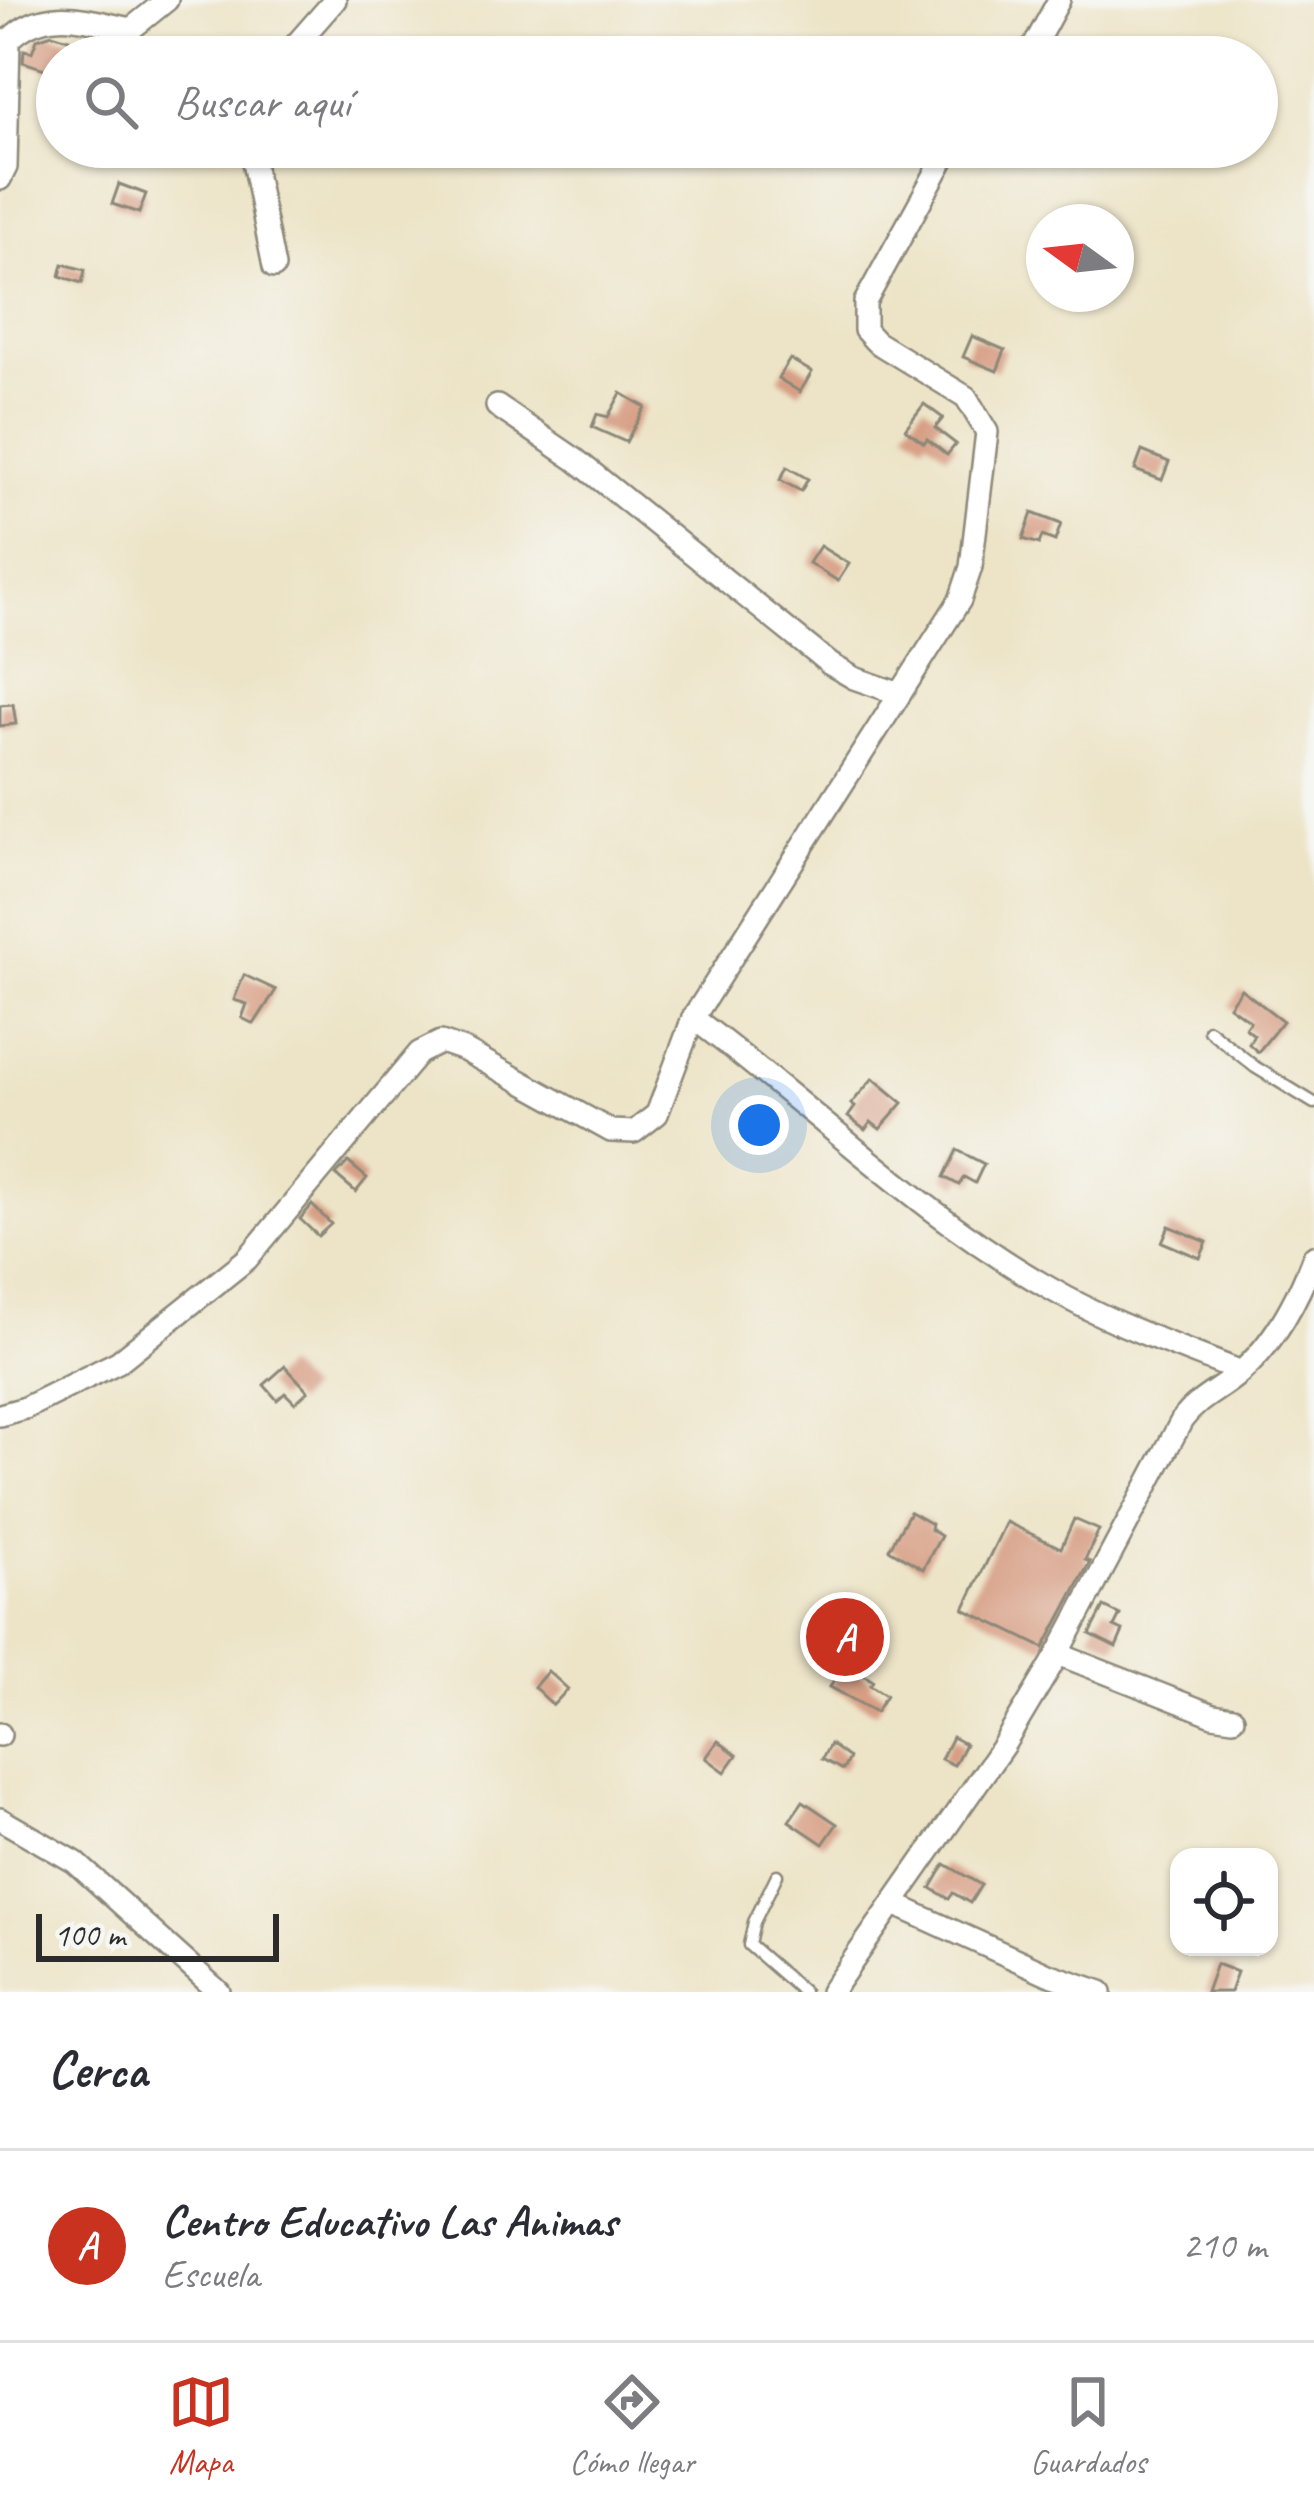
<!DOCTYPE html>
<html lang="es">
<head>
<meta charset="utf-8">
<style>
  body { margin:0; font-family:Caveat,sans-serif; background:#f2f2f3; color:#2b2b33 }
  .controls { position:absolute; right:36px; bottom:36px; display:grid; overflow:hidden; border-radius:24px; box-shadow:0 3px 9px #0004 }
  .controls button { width:108px; height:108px; display:grid; place-items:center; padding:0; border:0; border-bottom:3px solid #e1e1e2; background:#fff; color:#2b2b33; font:60px sans-serif }
  .compass { position:absolute; left:1026px; top:204px; width:108px; height:108px; border-radius:50%; background:#fff; box-shadow:0 3px 9px #0004; rotate:285deg }
  .scale { position:absolute; left:36px; bottom:30px; width:243px; box-sizing:border-box; padding-left:12px; border:6px solid #2b2b2b; border-top:0; font-size:33px; line-height:42px; white-space:nowrap; color:#2b2b2b; -webkit-text-stroke:9px #f6f6f2; paint-order:stroke }
  .you { position:absolute; left:759px; top:1125px; width:42px; height:42px; margin:-30px; border:9px solid #fff; border-radius:50%; background:#1a73e8; box-shadow:0 0 0 18px #1a73e833 }
  .badge { display:grid; place-items:center; width:78px; height:78px; border-radius:50%; background:#c8321e; color:#fff; font-size:39px; font-weight:700 }
  .pin { position:absolute; translate:-50% -50%; border:6px solid #fff; box-shadow:0 3px 12px #0006 }
  .list { margin:0; padding:0; list-style:none }
  h2 { display:flex; justify-content:space-between; align-items:center; height:156px; margin:0; padding:0 48px; font-size:51px }
  h2 small { font-size:39px; font-weight:400; color:#7c7c81 }
  .list li { display:grid; grid-template-columns:78px 1fr auto; gap:36px; align-items:center; box-sizing:border-box; height:192px; padding:0 48px; border-top:3px solid #e1e1e2 }
  .list b { display:block; font-size:45px; white-space:nowrap }
  .list p { margin:0; font-size:39px; white-space:nowrap; color:#7c7c81 }
  .list em { font-size:39px; font-style:normal; color:#7c7c81 }
  .icon { flex:none; width:66px; height:66px; fill:none; stroke:currentColor; stroke-width:2; stroke-linecap:round; stroke-linejoin:round }
  .map { position:relative; flex:none; width:1314px; height:1992px; overflow:hidden }
  .search { position:absolute; background:#fff; box-shadow:0 3px 9px #0004; left:36px; right:36px; top:36px; height:132px; display:flex; align-items:center; gap:30px; box-sizing:border-box; padding:0 42px; border-radius:66px; color:#7c7c81; font-size:45px }
  .sheet { height:348px; background:#fff }
  nav { display:flex; justify-content:space-around; align-items:center; box-sizing:border-box; height:168px; border-top:3px solid #e1e1e2; background:#fff; font-size:33px; color:#7c7c81 }
  nav a { display:grid; justify-items:center; gap:6px }
  nav .on { color:#c8321e }
  .map>svg:first-child { display:block }
</style>
</head>
<body>
<div class="map">
<svg width="1314" height="1992" viewBox="0 0 1314 1992">
  <rect width="100%" height="100%" fill="#f6f6f2"/>
  <filter id="ink" filterUnits="userSpaceOnUse"><feTurbulence type="fractalNoise" baseFrequency=".00833" numOctaves="2"/><feDisplacementMap in="SourceGraphic" scale="24" xChannelSelector="R" yChannelSelector="G"/><feConvolveMatrix kernelMatrix="1 2 1 2 8 2 1 2 1" color-interpolation-filters="sRGB"/></filter>
  <filter id="wash" filterUnits="userSpaceOnUse"><feTurbulence type="fractalNoise" baseFrequency=".004" numOctaves="4" result="noise"/><feDisplacementMap in="SourceGraphic" scale="48" xChannelSelector="R" yChannelSelector="G"/><feGaussianBlur stdDeviation="2.7" result="paint"/><feColorMatrix in="noise" values="0 0 0 0 0 0 0 0 0 0 0 0 0 0 0 0 0 1.4 0 .05"/><feComposite in="paint" operator="in"/></filter>
  <g filter="url(#wash)">
    <rect width="100%" height="100%" fill="#ede4c7"/>
    <g id="blocks">
      <g fill="#d79e84">
        <path d="M52 34 78 42 73 57H57V73L23 62 24 50 32 52 37 39Z"/>
        <path d="M119 184 146 194 139 213 112 204Z"/>
        <path d="M63 264 85 270 82 283 60 276Z"/>
        <path d="M972 336 1005 350 997 371 963 357Z"/>
        <path d="M790 359 812 372 800 392 778 378Z"/>
        <path d="M621 393 645 407 626 442 592 427 597 414 608 417Z"/>
        <path d="M924 404 943 418 935 428 956 444 947 455 927 439 924 443 905 429Z"/>
        <path d="M1142 451 1169 462 1162 480 1135 470Z"/>
        <path d="M787 467 808 479 801 491 780 480Z"/>
        <path d="M1032 513 1061 524 1055 541 1042 536 1039 544 1023 539Z"/>
        <path d="M820 546 849 564 838 581 809 563Z"/>
        <path d="M13 704 16 724 0 726V705Z"/>
        <path d="M244 975 276 990 254 1024 242 1018 247 1004 234 1000Z"/>
        <path d="M1241 989 1283 1021 1258 1052 1249 1044 1254 1035 1245 1028 1250 1021 1229 1006Z"/>
        <path d="M873 1078 903 1103 880 1129 871 1122 865 1130 848 1117 855 1107 851 1104Z"/>
        <path d="M957 1150 984 1164 975 1183 964 1177 959 1185 944 1177Z"/>
        <path d="M348 1162 367 1178 356 1192 336 1175Z"/>
        <path d="M312 1205 331 1224 318 1236 300 1219Z"/>
        <path d="M1169 1226 1207 1242 1200 1258 1162 1242Z"/>
        <path d="M285 1366 308 1391 295 1403 285 1393 277 1400 264 1385Z"/>
        <path d="M910 1512 931 1524 930 1529 941 1536 923 1569 889 1549Z"/>
        <path d="M1074 1519 1099 1530 1085 1560 1090 1562 1044 1648 964 1609 1006 1522 1061 1548Z"/>
        <path d="M1104 1607 1120 1615 1114 1627 1123 1631 1116 1647 1090 1634Z"/>
        <path d="M844 1663 873 1681 870 1685 886 1695 876 1712 830 1687Z"/>
        <path d="M548 1671 568 1689 553 1705 534 1687Z"/>
        <path d="M952 1737 965 1744 954 1765 941 1759Z"/>
        <path d="M718 1741 737 1755 725 1772 706 1758Z"/>
        <path d="M830 1744 849 1758 843 1770 822 1759Z"/>
        <path d="M803 1801 837 1824 823 1844 789 1821Z"/>
        <path d="M945 1864 981 1885 970 1903 953 1893 949 1899 931 1888Z"/>
        <path d="M1216 1964 1237 1972 1230 1992H1206Z"/>
      </g>
    </g>
  </g>
  <g filter="url(#ink)">
    <use href="#blocks" fill-opacity="0" stroke="#8c8879" stroke-width="3"/>
    <g fill="none" stroke-linecap="round" stroke-linejoin="round">
      <defs>
        <g id="lane">
          <path d="M1209 1030 1255 1067 1314 1103"/>
          <path d="M777 1875 754 1922 749 1945 803 1992"/>
        </g>
        <g id="street">
          <path d="M285 57 335 0"/>
          <path d="M1028 57 1059 0"/>
          <path d="M250 147 274 267"/>
          <path d="M0 179 6 167 9 40C44 4 87 20 131 29L167 0"/>
          <path d="M497 406 576 460 830 664 854 678 900 694"/>
          <path d="M693 1018C812 1106 919 1214 1049 1288 1109 1323 1177 1346 1241 1372"/>
          <path d="M0 1415 25 1408 118 1362 247 1259 419 1053 441 1042 464 1050 611 1131 634 1132 657 1114 693 1018 960 600 971 567 987 432 966 397 876 342 865 330V302L950 147"/>
          <path d="M1058 1654 1213 1715 1233 1718"/>
          <path d="M0 1734V1735"/>
          <path d="M0 1819 75 1862 219 1992"/>
          <path d="M894 1904 1048 1974 1101 1992"/>
          <path d="M831 1992 1003 1746 1058 1654 1182 1420C1199 1397 1221 1390 1242 1371 1276 1341 1298 1298 1314 1256"/>
        </g>
      </defs>
      <use href="#lane" stroke="#8c8879" stroke-width="15"/>
      <use href="#street" stroke="#8c8879" stroke-width="26"/>
      <use href="#lane" stroke="#fff" stroke-width="10"/>
      <use href="#street" stroke="#fff" stroke-width="21"/>
    </g>
  </g>
</svg>
<div class="controls">
<button><svg class="icon" aria-label="locate" viewBox="0 0 24 24"><circle cx="12" cy="12" r="6"/><path d="M12 2v4M12 18v4M2 12h4M18 12h4"/></svg></button>
</div>
<svg class="compass" viewBox="-18 -18 36 36"><path d="M0-13l5 13h-10z" fill="#e53935"/><path d="M0 13l5-13h-10z" fill="#7c7c81"/></svg>
<div class="scale">100 m</div>
<div class="you"></div>
<div class="pin badge" style="left:845px;top:1637px">A</div>
<div class="search"><svg class="icon" aria-label="search" viewBox="0 0 24 24"><circle cx="10" cy="10" r="6"/><path d="M15 15l6 6"/></svg>Buscar aquí</div>
</div>
<section class="sheet">
<h2>Cerca<small></small></h2>
<ul class="list">
<li><span class="badge">A</span><div><b>Centro Educativo Las Animas</b><p>Escuela</p></div><em>210 m</em></li>
</ul>
</section>
<nav>
<a class="on"><svg class="icon" aria-label="map" viewBox="0 0 24 24"><path d="M3 6l6-2 6 2 6-2v14l-6 2-6-2-6 2zM9 4v14M15 6v14"/></svg>Mapa</a>
<a><svg class="icon" aria-label="directions" viewBox="0 0 24 24"><path d="M12 3l9 9-9 9-9-9zM9 14v-3h6M13 9l2 2-2 2"/></svg>Cómo llegar</a>
<a><svg class="icon" aria-label="saved" viewBox="0 0 24 24"><path d="M7 4h10v16l-5-4-5 4z"/></svg>Guardados</a>
</nav>
</body>
</html>
